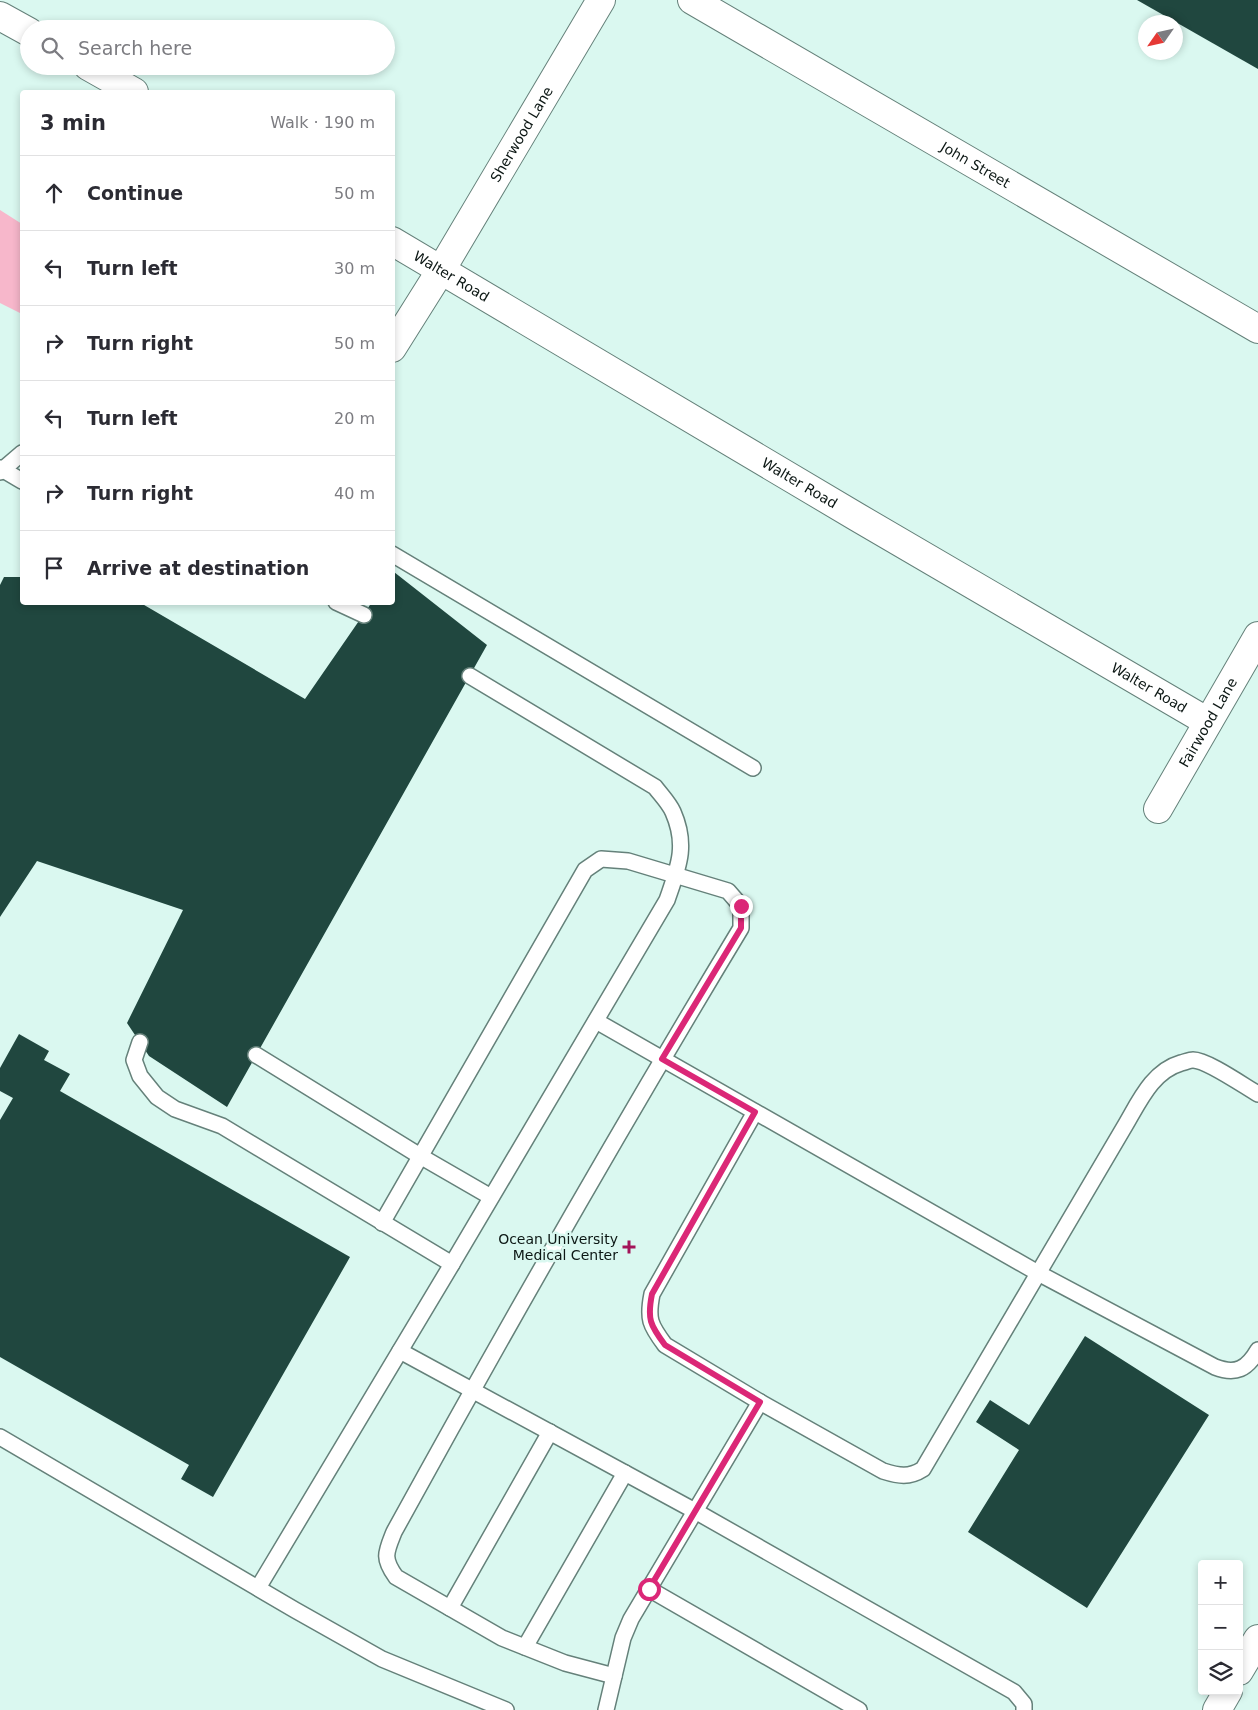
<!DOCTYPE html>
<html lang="en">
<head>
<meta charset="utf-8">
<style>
  body { margin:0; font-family:"DejaVu Sans",sans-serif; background:#f7f7f7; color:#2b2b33 }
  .controls { position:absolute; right:15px; bottom:15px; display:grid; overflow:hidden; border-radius:5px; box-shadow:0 2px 8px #0003 }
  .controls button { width:45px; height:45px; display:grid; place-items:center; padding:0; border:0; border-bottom:1px solid #e1e1e2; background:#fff; color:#2b2b33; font:25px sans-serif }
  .compass { position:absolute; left:1138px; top:15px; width:45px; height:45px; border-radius:50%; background:#fff; box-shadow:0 2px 8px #0003; rotate:236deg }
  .stop { position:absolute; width:15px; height:15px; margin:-11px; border:4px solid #db2777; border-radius:50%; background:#fff }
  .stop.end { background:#db2777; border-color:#fff; box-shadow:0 1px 5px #0008 }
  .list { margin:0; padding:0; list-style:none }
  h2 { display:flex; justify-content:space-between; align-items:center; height:65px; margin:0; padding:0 20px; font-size:21px }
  h2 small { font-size:16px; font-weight:400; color:#7c7c81 }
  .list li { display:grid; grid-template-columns:32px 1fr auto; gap:15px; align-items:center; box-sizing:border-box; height:75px; padding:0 20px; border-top:1px solid #e1e1e2 }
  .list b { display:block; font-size:19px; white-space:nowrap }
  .list em { font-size:16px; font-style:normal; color:#7c7c81 }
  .icon { flex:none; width:28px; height:28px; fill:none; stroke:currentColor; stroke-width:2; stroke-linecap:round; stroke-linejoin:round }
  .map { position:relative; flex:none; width:1258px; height:1710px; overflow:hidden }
  .search { position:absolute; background:#fff; box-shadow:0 2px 8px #0003; left:20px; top:20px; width:375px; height:55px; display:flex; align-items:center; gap:12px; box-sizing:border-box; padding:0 18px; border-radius:28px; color:#7c7c81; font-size:19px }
  .panel { position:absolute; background:#fff; box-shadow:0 2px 8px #0003; left:20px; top:90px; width:375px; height:515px; border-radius:5px }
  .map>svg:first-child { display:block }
</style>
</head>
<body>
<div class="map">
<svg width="1258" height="1710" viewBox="0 0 1258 1710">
  <rect width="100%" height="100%" fill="#daf8f0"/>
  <path fill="#f7b7cb" d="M0 210 22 224V314L0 303Z"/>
  <g fill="#20473f">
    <path d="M1137 0H1258V69Z"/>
    <path d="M394 572 487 645 227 1107 149 1056 127 1023 183 910 37 861 0 917V585L4 577H22V602H139L305 699 372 602H392V574Z"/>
    <path d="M19 1034 49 1051 44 1060 70 1074 60 1091 350 1257 213 1497 181 1479 189 1465 0 1357V1120L13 1098 0 1091V1068Z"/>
    <path d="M1085 1336 1209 1415 1087 1608 968 1532 1019 1450 976 1422 990 1400 1029 1425Z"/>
  </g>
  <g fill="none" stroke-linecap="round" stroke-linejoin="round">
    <defs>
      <g id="lane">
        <path d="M0 468 22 481"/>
        <path d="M0 472 22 453"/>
        <path d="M392 554 753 768"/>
        <path d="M336 602 364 615"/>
        <path d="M596 1021 1038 1273 1215 1367C1236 1375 1247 1369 1258 1350"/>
        <path d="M140 1042 134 1060 140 1076 157 1097 175 1109 222 1126 452 1264"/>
        <path d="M256 1055 420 1156 491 1197"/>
        <path d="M755 1112 652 1294C647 1319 650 1325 665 1345L760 1402 883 1471C899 1476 909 1478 923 1469L1126 1124C1140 1100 1153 1071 1181 1063 1185 1062 1190 1060 1193 1060 1207 1060 1244 1086 1258 1094"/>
        <path d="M382 1223 585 870 601 859 628 861 728 891 741 906V928C621 1127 506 1328 394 1532 386 1552 382 1558 396 1577L502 1638 565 1663 614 1676"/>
        <path d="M400 1351 695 1511 1014 1692 1024 1704V1710"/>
        <path d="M0 1437 295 1610 382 1659 506 1710"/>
        <path d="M258 1588 452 1264 667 900C678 868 688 846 673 812 669 803 661 795 655 787L470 676"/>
        <path d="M649 1589 859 1710"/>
        <path d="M450 1608 550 1432"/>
        <path d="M525 1647 625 1473"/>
        <path d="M606 1710 623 1638 631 1619 760 1402"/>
      </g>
      <g id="street">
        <path id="s1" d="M692 0 1258 329"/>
        <path d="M0 16 29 32"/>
        <path d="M88 66 134 92"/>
        <path id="s2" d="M392 241 857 517 1208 722"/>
        <path id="s3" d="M392 348 441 270 601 0"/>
        <path id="s4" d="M1158 809 1258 636"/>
      </g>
      <g id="primary">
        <path d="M1239 1671 1258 1639"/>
        <path d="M1217 1710 1228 1691"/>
      </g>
    </defs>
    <use href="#lane" stroke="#65817a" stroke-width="18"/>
    <use href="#street" stroke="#65817a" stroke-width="30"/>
    <use href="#primary" stroke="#65817a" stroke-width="30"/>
    <use href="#lane" stroke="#fff" stroke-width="15"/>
    <use href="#street" stroke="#fff" stroke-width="28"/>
    <use href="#primary" stroke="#fff" stroke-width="28"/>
  </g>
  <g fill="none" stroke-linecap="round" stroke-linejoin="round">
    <path stroke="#db2777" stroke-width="6" d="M649 1589 760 1402 665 1345C650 1325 647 1319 652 1294L755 1112 662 1059 741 928V906"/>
  </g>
  <path fill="#a31459" stroke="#daf8f0" stroke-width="2" d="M626.5 1239.5h5v5h5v5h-5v5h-5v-5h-5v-5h5z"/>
  <g text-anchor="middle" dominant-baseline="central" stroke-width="5" stroke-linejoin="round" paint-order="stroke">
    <g font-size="14" fill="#0c1714" stroke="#daf8f0">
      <text stroke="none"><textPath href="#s3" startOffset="250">Sherwood Lane</textPath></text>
      <text stroke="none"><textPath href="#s1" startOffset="328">John Street</textPath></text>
      <text stroke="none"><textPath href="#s2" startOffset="69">Walter Road</textPath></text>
      <text stroke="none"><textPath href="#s2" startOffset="474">Walter Road</textPath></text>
      <text stroke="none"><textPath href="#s2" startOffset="879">Walter Road</textPath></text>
      <text stroke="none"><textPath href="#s4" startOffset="100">Fairwood Lane</textPath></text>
    </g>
    <g font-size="14" fill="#0c1714" stroke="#daf8f0" text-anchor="end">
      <text x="618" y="1239">Ocean University<tspan x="618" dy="16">Medical Center</tspan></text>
    </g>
  </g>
</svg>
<div class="controls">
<button>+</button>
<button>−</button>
<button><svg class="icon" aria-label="layers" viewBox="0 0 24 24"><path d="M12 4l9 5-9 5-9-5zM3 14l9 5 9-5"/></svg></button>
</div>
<svg class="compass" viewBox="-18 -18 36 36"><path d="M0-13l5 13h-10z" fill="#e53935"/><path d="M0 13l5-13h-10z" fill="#7c7c81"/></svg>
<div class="stop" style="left:649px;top:1589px"></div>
<div class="stop end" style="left:741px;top:906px"></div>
<div class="search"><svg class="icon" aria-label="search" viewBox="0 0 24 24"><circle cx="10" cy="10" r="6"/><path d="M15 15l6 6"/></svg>Search here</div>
<section class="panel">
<h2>3 min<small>Walk · 190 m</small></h2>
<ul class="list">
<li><svg class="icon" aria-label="ahead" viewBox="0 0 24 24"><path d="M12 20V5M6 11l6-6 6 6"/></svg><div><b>Continue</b></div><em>50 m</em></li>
<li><svg class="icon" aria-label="left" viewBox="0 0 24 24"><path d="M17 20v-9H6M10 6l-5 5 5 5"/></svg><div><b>Turn left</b></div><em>30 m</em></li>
<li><svg class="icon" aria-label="right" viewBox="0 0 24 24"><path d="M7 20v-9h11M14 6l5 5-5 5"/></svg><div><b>Turn right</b></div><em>50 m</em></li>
<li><svg class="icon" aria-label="left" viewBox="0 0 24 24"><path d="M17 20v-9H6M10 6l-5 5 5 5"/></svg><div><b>Turn left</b></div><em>20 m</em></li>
<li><svg class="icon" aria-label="right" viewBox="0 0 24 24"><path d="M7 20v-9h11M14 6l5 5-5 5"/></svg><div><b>Turn right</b></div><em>40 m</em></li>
<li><svg class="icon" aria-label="arrive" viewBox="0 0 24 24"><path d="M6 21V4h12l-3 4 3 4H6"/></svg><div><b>Arrive at destination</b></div></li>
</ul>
</section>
</div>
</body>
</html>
